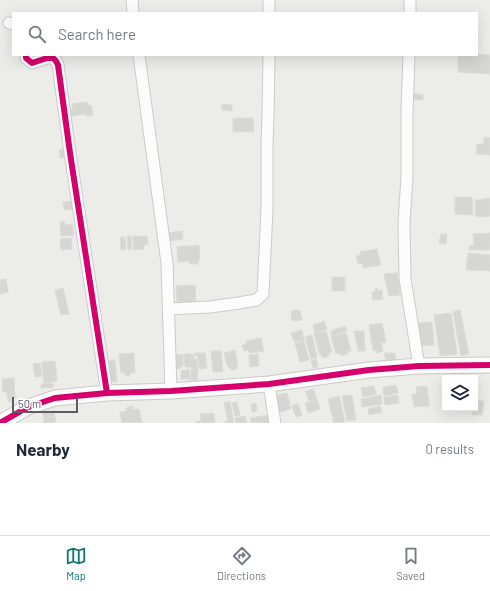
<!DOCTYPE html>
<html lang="en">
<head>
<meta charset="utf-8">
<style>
  body { margin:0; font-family:Barlow,sans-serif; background:#f6f6f7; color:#1f2937 }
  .controls { position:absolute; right:12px; bottom:12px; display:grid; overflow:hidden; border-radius:0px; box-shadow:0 4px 16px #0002 }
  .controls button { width:36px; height:36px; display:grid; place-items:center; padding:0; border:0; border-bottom:1px solid #e0e1e3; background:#fff; color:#1f2937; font:20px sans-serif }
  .scale { position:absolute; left:12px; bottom:10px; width:66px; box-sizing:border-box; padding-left:4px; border:2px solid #5d5d66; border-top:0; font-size:11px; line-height:14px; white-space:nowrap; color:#5d5d66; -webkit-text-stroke:3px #fff; paint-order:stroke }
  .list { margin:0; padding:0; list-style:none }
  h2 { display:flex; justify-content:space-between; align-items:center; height:52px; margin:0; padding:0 16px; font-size:17px }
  h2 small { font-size:13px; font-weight:400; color:#747a83 }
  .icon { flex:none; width:22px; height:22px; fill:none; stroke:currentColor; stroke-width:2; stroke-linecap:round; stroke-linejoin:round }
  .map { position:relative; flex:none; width:490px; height:423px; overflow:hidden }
  .search { position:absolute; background:#fff; box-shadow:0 4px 16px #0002; left:12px; right:12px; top:12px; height:44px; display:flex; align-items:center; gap:10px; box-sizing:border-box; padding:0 14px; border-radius:0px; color:#747a83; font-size:15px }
  .sheet { height:112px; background:#fff }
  nav { display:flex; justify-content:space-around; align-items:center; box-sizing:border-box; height:56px; border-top:1px solid #e0e1e3; background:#fff; font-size:11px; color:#747a83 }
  nav a { display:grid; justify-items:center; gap:2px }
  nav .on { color:#0f766e }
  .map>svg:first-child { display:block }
</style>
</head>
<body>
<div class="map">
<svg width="490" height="423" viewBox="0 0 490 423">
  <rect width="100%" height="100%" fill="#ecede8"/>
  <g fill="#d6d6d3" stroke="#dcdcd7">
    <path d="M477 54 490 55V74L458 72V55Z"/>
    <path d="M411 94H423V100L411 99Z"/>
    <path d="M87 102V105H91L93 115 86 116 85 114 70 116 69 109H73L72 104Z"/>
    <path d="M222 104 232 105V111L222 110Z"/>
    <path d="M233 118H253L254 132H233Z"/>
    <path d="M484 137 490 138V155L476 154 477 144H484Z"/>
    <path d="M69 148 70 157 60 158 59 150Z"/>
    <path d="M455 197H472L473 215 455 214Z"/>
    <path d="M490 198V216L476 217 475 200Z"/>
    <path d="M75 201 76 209 64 210 63 202Z"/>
    <path d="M64 221 65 225 72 224 74 235 61 236 60 222Z"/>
    <path d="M182 231 183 239 168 241 167 233Z"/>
    <path d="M490 233V250H469L470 245 474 246 473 234Z"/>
    <path d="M441 234H447L446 244 439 243Z"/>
    <path d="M127 236H131L132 250H128Z"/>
    <path d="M133 236H147L148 244 144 245V249L134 250Z"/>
    <path d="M120 237H125L126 249 121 250Z"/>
    <path d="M71 238 72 249 61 250 60 239Z"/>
    <path d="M199 245 200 260H198V264H189V261L178 262 177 247Z"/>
    <path d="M377 249 381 265 363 268 362 263 358 264 356 256 360 255V252Z"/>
    <path d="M468 253 490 255V271L466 270Z"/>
    <path d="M397 273 400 295 389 296 384 274Z"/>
    <rect x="332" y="277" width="13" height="14"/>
    <path d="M6 279 8 292 0 294V280Z"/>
    <path d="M195 285 196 301H192V305H185V302H177L176 286Z"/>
    <path d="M63 288 69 314 61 315 55 290Z"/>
    <path d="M375 288H378V291L382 290 383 299 373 300 372 292 376 291Z"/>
    <path d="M300 310 302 320 292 321 291 311Z"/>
    <path d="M460 310 469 354 461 356 453 312Z"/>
    <path d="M451 313 457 354 440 356 434 315Z"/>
    <path d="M324 321 327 329 315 333 313 325Z"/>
    <path d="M432 322 434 345 420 346 417 323Z"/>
    <path d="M382 323 386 342 381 343 383 351 376 353V350L373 351 369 325Z"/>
    <path d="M345 326 347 331 332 336 331 331Z"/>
    <path d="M302 330 304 340 294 342 291 333Z"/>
    <path d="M326 331 332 352 329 353V356L322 358V355H320L314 334Z"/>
    <path d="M354 331H364L365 351H358Z"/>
    <path d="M346 333 351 351H348V354L340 356V353L336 354 331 337Z"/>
    <path d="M312 335 317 357 311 359 305 337Z"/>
    <path d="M261 338 264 351 249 353 248 350 244 351 242 345 247 344 246 341Z"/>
    <path d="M304 341 309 360 300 362 295 343Z"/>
    <path d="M235 350 238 365H237V369L231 370 230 367H228L226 362 224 353Z"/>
    <path d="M211 351H221L223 372H213Z"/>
    <path d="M134 353 135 373H130V376H125V373H121L119 354Z"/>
    <path d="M195 353H205L207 368 199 369 198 356H195Z"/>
    <path d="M384 353H395L396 360 386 361Z"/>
    <path d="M173 354 183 355V366H181V368L174 369Z"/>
    <path d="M184 354H193L194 359H197L198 380 191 381V367H185Z"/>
    <path d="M258 354 259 366 250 367 249 355Z"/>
    <path d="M316 359 318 367 313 368 311 361Z"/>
    <path d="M115 360 117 382H109L108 361Z"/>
    <path d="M55 361 57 381 44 383 42 362Z"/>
    <path d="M40 363 42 376 35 377 33 364Z"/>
    <path d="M189 369 190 379H181V371Z"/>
    <path d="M14 378 15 398H12L13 401 9 402 6 392H3L2 379Z"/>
    <path d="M53 383 54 387 41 388V384Z"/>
    <path d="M396 385 398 393 384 396 383 387Z"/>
    <path d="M374 386 376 394 363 397 361 388Z"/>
    <path d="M427 386 429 406 414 407 412 394H417L416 387Z"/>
    <path d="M313 389 317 399 309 401 306 391Z"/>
    <path d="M287 393 291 409 277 413 272 396Z"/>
    <path d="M352 395 356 420 347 421 342 396Z"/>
    <path d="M381 395 382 404 362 407 361 399Z"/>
    <path d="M398 395 399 403 385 405 384 397Z"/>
    <path d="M339 396 345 422 334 423 328 399Z"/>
    <path d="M317 400 320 409 308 413 305 403Z"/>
    <path d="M475 401H484L482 415H472V408H475Z"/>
    <path d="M230 402 234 423H225V421H228L224 403Z"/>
    <path d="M237 402 240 415 235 416 232 403Z"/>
    <path d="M256 403 257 411 252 412 251 404Z"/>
    <path d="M298 403 302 415 296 417 292 406Z"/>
    <path d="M133 406V410L139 409 142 422 122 423 120 412 126 411V408Z"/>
    <path d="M380 406 382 412 369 415 368 409Z"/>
    <path d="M54 411 56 422 44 423 43 412Z"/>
    <path d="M214 413 215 423H196V421H201L200 414Z"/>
    <path d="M269 415 271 423H251L250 418Z"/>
    <path d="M245 416 247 423H236L235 418Z"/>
  </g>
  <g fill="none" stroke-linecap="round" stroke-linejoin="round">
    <defs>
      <g id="street">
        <path d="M132 0 133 13"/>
        <path d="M269 13V0"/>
        <path d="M410 13V0"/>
        <path d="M9 23 13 24"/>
        <path d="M26 55V58L32 63 47 58H53L56 61 58 65 70 153 107 393"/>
        <path d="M139 55 167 263 171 391"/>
        <path d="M409 55 407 112V176L404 223 405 279 419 366"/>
        <path d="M169 309 210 307 239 303 256 300 263 294 267 209V144L268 116 269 55"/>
        <path d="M269 384 275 423"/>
      </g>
      <path id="secondary" d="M0 423 28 407 55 398 107 393 171 391 269 384 369 370 419 366 490 365"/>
    </defs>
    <use href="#street" stroke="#cbcbcb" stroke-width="13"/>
    <use href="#secondary" stroke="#cacac9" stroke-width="17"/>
    <use href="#street" stroke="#fcfcfc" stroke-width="11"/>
    <use href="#secondary" stroke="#fcfcfc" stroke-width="15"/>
    <defs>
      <g id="cycleway">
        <path d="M26 55V58L32 63 47 58H53L56 61 58 65 70 153 107 393"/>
        <path d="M0 423 28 407 55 398 107 393 171 391 269 384 369 370 419 366 490 365"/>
      </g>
    </defs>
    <use href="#cycleway" stroke="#fff" stroke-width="8"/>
    <use href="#cycleway" stroke="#d6006c" stroke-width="6"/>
  </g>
</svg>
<div class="controls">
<button><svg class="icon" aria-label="layers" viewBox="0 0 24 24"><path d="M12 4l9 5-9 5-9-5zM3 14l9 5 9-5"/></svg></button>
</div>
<div class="scale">50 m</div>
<div class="search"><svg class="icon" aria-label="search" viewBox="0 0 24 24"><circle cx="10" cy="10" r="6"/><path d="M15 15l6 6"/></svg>Search here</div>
</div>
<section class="sheet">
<h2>Nearby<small>0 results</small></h2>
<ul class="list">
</ul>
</section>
<nav>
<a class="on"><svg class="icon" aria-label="map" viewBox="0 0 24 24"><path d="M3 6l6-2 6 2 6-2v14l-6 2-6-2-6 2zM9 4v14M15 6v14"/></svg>Map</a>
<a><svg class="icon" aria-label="directions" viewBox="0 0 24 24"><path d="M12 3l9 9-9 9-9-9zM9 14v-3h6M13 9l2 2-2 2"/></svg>Directions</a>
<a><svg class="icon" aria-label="saved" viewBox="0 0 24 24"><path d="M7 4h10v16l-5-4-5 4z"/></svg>Saved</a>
</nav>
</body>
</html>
